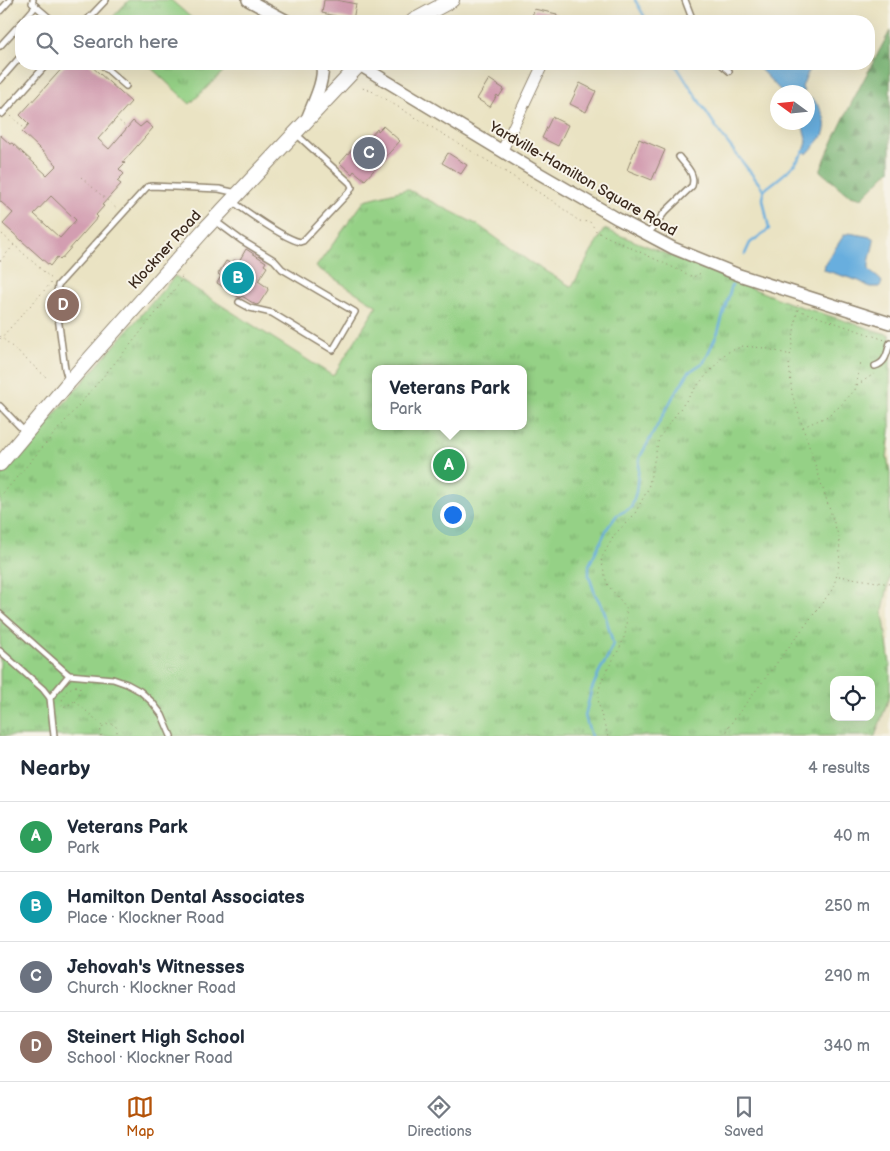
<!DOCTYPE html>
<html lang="en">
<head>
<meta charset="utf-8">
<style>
  body { margin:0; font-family:"Balsamiq Sans",sans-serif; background:#f2f2f3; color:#1f2937 }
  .controls { position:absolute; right:15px; bottom:15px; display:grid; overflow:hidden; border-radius:10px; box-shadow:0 5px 20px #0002 }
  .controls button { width:45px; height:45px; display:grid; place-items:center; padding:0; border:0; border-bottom:1px solid #e0e1e3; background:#fff; color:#1f2937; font:25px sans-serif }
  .compass { position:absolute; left:770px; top:85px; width:45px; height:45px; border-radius:50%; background:#fff; box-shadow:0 5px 20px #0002; rotate:285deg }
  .you { position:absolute; left:452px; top:514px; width:18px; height:18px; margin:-12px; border:4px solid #fff; border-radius:50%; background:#1a73e8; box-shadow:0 0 0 8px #1a73e833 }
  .badge { display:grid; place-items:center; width:32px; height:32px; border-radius:50%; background:#b45309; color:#fff; font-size:16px; font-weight:700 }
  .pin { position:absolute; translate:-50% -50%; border:2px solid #fff; box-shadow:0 1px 5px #0006 }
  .popup { position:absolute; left:372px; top:365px; width:155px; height:65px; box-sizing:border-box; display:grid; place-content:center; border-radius:10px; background:#fff; filter:drop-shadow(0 1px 4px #0005); font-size:16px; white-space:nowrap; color:#747a83 }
  .popup b { font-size:19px; color:#1f2937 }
  .popup::after { content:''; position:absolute; left:50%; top:100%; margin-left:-10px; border:10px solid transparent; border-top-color:#fff }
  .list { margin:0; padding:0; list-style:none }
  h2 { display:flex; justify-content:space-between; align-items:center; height:65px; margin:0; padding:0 20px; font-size:21px }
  h2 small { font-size:16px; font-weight:400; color:#747a83 }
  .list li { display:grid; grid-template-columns:32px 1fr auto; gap:15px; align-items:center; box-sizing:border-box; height:70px; padding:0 20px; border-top:1px solid #e0e1e3 }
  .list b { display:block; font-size:19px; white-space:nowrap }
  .list p { margin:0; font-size:16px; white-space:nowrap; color:#747a83 }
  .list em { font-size:16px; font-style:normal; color:#747a83 }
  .icon { flex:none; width:28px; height:28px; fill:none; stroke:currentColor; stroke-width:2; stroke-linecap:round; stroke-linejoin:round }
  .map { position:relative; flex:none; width:890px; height:736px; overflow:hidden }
  .search { position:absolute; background:#fff; box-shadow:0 5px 20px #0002; left:15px; right:15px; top:15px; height:55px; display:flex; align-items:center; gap:12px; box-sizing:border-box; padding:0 18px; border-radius:20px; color:#747a83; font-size:19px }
  .sheet { height:345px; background:#fff }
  nav { display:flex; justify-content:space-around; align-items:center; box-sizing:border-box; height:70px; border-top:1px solid #e0e1e3; background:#fff; font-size:14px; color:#747a83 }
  nav a { display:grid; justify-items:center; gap:2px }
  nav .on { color:#b45309 }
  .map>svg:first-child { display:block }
</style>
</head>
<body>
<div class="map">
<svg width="890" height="736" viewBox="0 0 890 736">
  <defs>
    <pattern id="forest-firs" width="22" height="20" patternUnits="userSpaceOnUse" patternTransform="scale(1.25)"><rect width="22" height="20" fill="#78b373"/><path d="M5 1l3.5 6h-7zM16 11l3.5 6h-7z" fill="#64925e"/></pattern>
    <pattern id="park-tufts" width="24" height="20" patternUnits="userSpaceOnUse" patternTransform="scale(1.25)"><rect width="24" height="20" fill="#95d186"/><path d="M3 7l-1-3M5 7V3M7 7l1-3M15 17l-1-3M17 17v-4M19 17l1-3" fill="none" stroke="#7baa6d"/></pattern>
  </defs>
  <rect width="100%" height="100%" fill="#f7f3e8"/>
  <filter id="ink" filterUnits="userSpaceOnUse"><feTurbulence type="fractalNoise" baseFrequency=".02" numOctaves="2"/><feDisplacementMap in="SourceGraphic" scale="10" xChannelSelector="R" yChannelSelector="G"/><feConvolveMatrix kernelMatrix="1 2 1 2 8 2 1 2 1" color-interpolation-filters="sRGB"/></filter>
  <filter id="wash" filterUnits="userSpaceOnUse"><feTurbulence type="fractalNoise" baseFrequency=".0096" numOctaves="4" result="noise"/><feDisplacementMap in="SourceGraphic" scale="20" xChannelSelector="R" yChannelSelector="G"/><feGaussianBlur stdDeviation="1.12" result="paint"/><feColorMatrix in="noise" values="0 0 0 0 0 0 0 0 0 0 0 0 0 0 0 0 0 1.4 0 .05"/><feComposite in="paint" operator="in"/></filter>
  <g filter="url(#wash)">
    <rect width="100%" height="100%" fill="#eae3c3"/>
    <path fill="url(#forest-firs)" stroke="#5a6e48" d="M890 31V170L862 198 847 194 820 171C840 122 865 77 890 31Z"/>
    <g fill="url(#park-tufts)" stroke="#687e52" fill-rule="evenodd">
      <path d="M129 0H171L195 21H109Z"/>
      <path d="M147 64H231L190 104Z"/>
      <path d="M407 189 478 225 530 262 572 287 604 229 789 303 890 335V431L887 457 890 473V575L883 611 890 666V695L875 736H0V477L175 276 333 376 377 306 316 267 365 200ZM375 369H523V426H375ZM834 680H871V717H834Z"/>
    </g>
    <g fill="#68aede" stroke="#526c7e">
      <path d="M755 64H811L802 87 804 92H782Z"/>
      <path d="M808 97C820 103 830 122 823 135 819 142 812 148 807 154L804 151 807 142 802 123 808 122Z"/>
      <path d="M849 233 871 237 874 239C874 247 866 266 870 271 873 275 879 277 882 282L880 287H870L859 281 824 270 825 264 844 235Z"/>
    </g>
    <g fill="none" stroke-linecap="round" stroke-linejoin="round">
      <g stroke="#68aede" stroke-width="2.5">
        <path d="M635 0 647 21"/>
        <path d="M675 64 720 133 764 190"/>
        <path d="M745 254 750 243 769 229 763 199 764 190C778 179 794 168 804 151"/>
        <path d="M591 736 585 716 591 691 600 670 608 657 613 644 604 610 595 594 589 576V565L608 527 617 515 631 508 636 492 640 457 673 397 689 372 704 362 718 332 732 285"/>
      </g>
    </g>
    <g id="blocks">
      <g fill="#d39eb1" fill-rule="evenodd">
        <path d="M324 0H336L356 4 353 20 322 13Z"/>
        <path d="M534 9 557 14 555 21H531Z"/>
        <path d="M66 64H89L131 102 98 139 109 149 133 121 140 127 146 122 153 128 123 162 125 163 119 169 124 174 117 181 121 184 102 205 104 206 96 215 98 217 60 260 57 257 50 266 3 224 13 213 0 201V135L10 144 12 143 47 175 57 165 22 132 29 124 20 115ZM51 196 76 220 60 238 34 214Z"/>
        <path d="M489 79 504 89 499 97 497 95 490 107 477 99Z"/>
        <path d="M580 83 596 91 586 112 570 104Z"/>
        <path d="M552 117 568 125 558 146 542 138Z"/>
        <path d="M383 126 400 141 365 180 354 171 352 174 340 163 361 139 365 143 377 129 378 131Z"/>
        <path d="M639 139 665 150 652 180 627 170Z"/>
        <path d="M448 153 467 165 461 174 442 163Z"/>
        <path d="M246 249 266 262 264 265 267 267 258 281 267 287 268 290 259 304 256 305 242 296 240 298 217 283 221 276 218 274 226 261 232 264 234 260 238 263Z"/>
      </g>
    </g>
  </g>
  <g filter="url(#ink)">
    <use href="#blocks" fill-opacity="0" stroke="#928670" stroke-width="1"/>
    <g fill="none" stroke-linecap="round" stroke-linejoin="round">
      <defs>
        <g id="service">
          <path d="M33 0 32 3 53 21"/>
          <path d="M685 0 693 21"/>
          <path d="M0 11 10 0"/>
          <path d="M23 21 36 6"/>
          <path d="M86 21 106 0"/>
          <path d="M0 46 21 23"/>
          <path d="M101 64 126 86"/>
          <path d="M721 64 729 71"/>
          <path d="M0 80 21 56"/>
          <path d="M0 112 2 114 47 64"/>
          <path d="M232 201C247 212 283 238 300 242L303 241 350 191 352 187 350 183 295 133"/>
          <path d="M214 220 241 240 274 260 282 269 355 312 333 350 272 313 250 308 239 302"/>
          <path d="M648 234 665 212 692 186C696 174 686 166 679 157"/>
          <path d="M875 366C886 363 887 353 890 343"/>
          <path d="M68 380 65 369 56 302 58 285 147 187 152 186 219 189 237 193"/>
          <path d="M0 406 26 433"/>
          <path d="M0 614 69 675 113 679 127 684 140 691 152 702 162 715 171 736"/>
          <path d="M0 651 43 689 50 698 54 736"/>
          <path d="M50 698 69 675"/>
        </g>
        <path id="minor" d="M502 151 541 68"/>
        <g id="tertiary">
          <path d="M248 0 287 21"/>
          <path d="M358 64 535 171 618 219 673 248 739 275 890 323"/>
          <path d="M307 119C313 103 325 81 322 64"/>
        </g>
        <g id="secondary">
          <path d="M413 21 452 0"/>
          <path d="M0 464 69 382 203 231 360 64"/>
        </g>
      </defs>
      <use href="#service" stroke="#928670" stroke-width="8"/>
      <use href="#minor" stroke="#928670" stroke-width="12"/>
      <use href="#tertiary" stroke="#928670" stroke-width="14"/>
      <use href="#secondary" stroke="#928670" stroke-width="16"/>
      <g stroke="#928670" stroke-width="1" stroke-dasharray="1 4" stroke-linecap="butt">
        <path d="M358 87 370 90 496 166 554 202 579 221 590 222 597 232 687 274 693 277 703 272"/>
        <path d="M11 116 25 129"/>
        <path d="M116 118 127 128"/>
        <path d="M81 177 118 210"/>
        <path d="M2 234 53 280"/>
        <path d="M0 261 14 245"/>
        <path d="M798 310 885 340"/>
        <path d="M0 336 46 377"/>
        <path d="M0 339 51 283"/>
        <path d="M857 385 874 374"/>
        <path d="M803 427 826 417 839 407 855 390 861 362"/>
        <path d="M0 497 131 344 179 284 182 276"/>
        <path d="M839 576 890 584"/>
        <path d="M76 686 80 687C79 698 74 704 62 707 61 697 65 689 76 686Z"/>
        <path d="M75 701 103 726"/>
        <path d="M101 736 100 732 103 726C108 722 113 723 117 728V736"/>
        <path d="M608 736C604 722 596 705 599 690 603 670 620 654 625 634 627 626 626 615 626 607L607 584 601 559 615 534 634 515 648 489 659 438 696 387 726 353 743 346 764 348 791 355"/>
        <path d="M725 736 729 726 832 590C839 572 841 557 839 538L792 394 789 363 798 305"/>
      </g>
      <use href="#service" stroke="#fff" stroke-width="5"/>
      <use href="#minor" stroke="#fff" stroke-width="10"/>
      <use href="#tertiary" stroke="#fff" stroke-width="11"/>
      <use href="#secondary" stroke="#fff" stroke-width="14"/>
    </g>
  </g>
  <g text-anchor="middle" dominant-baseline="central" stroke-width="4" stroke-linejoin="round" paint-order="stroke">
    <g font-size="15" fill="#3b2a1e" stroke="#f7f3e8">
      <text transform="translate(583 179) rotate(30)">Yardville-Hamilton Square Road</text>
      <text transform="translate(165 250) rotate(-48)">Klockner Road</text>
    </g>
  </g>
</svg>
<div class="controls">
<button><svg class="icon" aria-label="locate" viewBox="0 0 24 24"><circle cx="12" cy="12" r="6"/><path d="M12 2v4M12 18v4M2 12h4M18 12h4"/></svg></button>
</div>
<svg class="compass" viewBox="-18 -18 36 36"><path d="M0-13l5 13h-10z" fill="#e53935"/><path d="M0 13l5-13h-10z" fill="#747a83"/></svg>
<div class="you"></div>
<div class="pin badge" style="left:449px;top:465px;background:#2e9e5b">A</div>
<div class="popup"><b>Veterans Park</b>Park</div>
<div class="pin badge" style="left:238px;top:278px;background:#0f9aa8">B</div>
<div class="pin badge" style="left:369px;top:153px;background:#6b7280">C</div>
<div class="pin badge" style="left:63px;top:305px;background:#8d6e63">D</div>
<div class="search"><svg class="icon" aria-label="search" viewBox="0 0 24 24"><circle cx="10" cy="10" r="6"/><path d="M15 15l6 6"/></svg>Search here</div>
</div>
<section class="sheet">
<h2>Nearby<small>4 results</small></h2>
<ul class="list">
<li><span class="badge" style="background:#2e9e5b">A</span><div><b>Veterans Park</b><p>Park</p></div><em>40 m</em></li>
<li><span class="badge" style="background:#0f9aa8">B</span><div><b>Hamilton Dental Associates</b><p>Place · Klockner Road</p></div><em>250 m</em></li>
<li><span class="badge" style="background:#6b7280">C</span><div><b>Jehovah's Witnesses</b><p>Church · Klockner Road</p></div><em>290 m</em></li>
<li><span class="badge" style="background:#8d6e63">D</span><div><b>Steinert High School</b><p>School · Klockner Road</p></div><em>340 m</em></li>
</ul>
</section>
<nav>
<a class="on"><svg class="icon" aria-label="map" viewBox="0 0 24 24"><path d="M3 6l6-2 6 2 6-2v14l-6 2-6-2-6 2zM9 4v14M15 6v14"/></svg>Map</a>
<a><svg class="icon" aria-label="directions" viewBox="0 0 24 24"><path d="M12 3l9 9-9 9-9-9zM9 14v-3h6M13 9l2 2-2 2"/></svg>Directions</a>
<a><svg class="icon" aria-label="saved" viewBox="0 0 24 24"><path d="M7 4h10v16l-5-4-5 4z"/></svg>Saved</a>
</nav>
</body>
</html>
